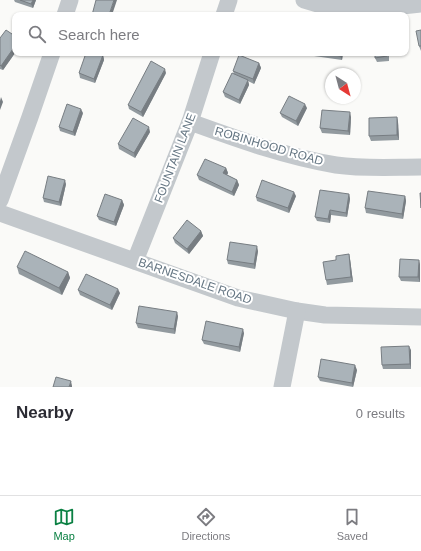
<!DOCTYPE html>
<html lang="en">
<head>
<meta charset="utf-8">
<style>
  body { margin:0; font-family:Helvetica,sans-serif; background:#f7f7f7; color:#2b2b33 }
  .compass { position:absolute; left:325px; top:68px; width:36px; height:36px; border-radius:50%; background:#fff; box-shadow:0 1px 3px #0004; rotate:144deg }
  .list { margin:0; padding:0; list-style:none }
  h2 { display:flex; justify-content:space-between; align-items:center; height:52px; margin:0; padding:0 16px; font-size:17px }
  h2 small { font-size:13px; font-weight:400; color:#7c7c81 }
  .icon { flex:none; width:22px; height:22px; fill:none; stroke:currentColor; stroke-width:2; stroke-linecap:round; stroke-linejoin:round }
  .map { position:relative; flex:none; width:421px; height:387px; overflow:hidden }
  .search { position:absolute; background:#fff; box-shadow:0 1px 3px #0004; left:12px; right:12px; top:12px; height:44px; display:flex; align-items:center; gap:10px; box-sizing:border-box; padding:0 14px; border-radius:8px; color:#7c7c81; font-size:15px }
  .sheet { height:108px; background:#fff }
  nav { display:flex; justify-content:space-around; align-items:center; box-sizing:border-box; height:56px; border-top:1px solid #e1e1e2; background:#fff; font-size:11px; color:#7c7c81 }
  nav a { display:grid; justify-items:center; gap:2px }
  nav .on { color:#0b8043 }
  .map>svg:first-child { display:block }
</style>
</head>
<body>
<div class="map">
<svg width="421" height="387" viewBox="0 0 421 387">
  <rect width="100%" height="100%" fill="#fafaf8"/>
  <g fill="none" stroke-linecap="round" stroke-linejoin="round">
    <g stroke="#c3c8cc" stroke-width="17">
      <path d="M304 0C341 13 382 8 421 4"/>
      <path d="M65 15 70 0"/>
      <path d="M224 15 229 0"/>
      <path d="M190 122C237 139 286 157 336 165 364 169 393 167 421 167"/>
      <path d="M0 200 30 117 52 53"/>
      <path d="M0 213 238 298 297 311 325 315 421 317"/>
      <path d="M135 261 190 122 212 53"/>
      <path d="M282 387 297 311"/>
    </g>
  </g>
  <g fill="#929a9f">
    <path d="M14 0H36L33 8 15 2Z"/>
    <path d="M421 30V51L419 46Z"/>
    <path d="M15 36V53L3 70 0 69V38Z"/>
    <path d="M168 53H175V55Z"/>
    <path d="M313 53H343L342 60 314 56Z"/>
    <path d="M375 53H402L403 54 389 56V61L377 62 375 58Z"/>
    <path d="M103 55 104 60 95 83 80 78 79 73Z"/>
    <path d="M259 63 261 68 254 84 248 81 249 85 240 104 225 97 223 92 234 74 233 71Z"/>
    <path d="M166 73 143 117 129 109 128 105Z"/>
    <path d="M307 108 298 126 282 117 280 113Z"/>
    <path d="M83 113 75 136 60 131 59 127Z"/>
    <path d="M351 117 350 135 322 133 320 128Z"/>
    <path d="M397 117 398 122 399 140 371 141 369 136Z"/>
    <path d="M150 132 135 158 119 149 118 144Z"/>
    <path d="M226 168 228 173 227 175 237 180 239 185 234 196 199 180 197 175Z"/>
    <path d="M66 184 61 206 44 202 43 198Z"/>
    <path d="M349 194 350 199 347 217 331 215 330 223 317 221 315 217Z"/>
    <path d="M296 196 289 213 257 201 256 197Z"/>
    <path d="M405 196 406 201 403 219 366 213 365 208Z"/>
    <path d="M122 200 124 205 116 226 99 220 97 216Z"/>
    <path d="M201 231 203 236 189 254 175 243 173 238Z"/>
    <path d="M258 251 255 269 228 264 227 260Z"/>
    <path d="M349 254 350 259 353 282 327 285 326 280 336 260Z"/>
    <path d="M420 264V282L401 281 399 277Z"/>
    <path d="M17 267 68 272 70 278 62 295 19 274Z"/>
    <path d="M78 290 120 293 112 310 80 295Z"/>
    <path d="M178 316 175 334 138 328 136 323Z"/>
    <path d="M244 333 240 352 204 344 202 340Z"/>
    <path d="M411 350V369H383L382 365Z"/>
    <path d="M357 370 353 387 320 381 318 377Z"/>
  </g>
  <g fill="#777d82">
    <path d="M33 0H36L33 8 31 4Z"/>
    <path d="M114 0H117L112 15H109Z"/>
    <path d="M15 46V53L3 70 1 66Z"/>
    <path d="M340 53H343L342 60 340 56Z"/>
    <path d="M103 55 104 60 95 83 94 79Z"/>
    <path d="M259 63 261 68 254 84 253 79Z"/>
    <path d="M165 69 166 73 143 117 141 112Z"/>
    <path d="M248 80 249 85 240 104 239 100Z"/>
    <path d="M1 97 3 102 0 110V101Z"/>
    <path d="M305 104 307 108 298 126 296 121Z"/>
    <path d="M81 109 83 113 75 136 73 132Z"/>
    <path d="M350 112 351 117 350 135 348 131Z"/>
    <path d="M397 117 398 122 399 140 397 135Z"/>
    <path d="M149 127 150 132 135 158 134 153Z"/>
    <path d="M226 168 228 173 225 178 223 173Z"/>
    <path d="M65 180 66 184 61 206 59 202Z"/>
    <path d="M237 180 239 185 234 196 232 192Z"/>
    <path d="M294 192 296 196 289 213 288 208Z"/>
    <path d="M349 194 350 199 347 217 346 213Z"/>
    <path d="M405 196 406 201 403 219 402 214Z"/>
    <path d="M122 200 124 205 116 226 114 222Z"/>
    <path d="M330 210 331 215 330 223 328 219Z"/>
    <path d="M201 231 203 236 189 254 187 249Z"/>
    <path d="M257 246 258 251 255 269 254 264Z"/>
    <path d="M349 254 350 259 353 282 351 277Z"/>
    <path d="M419 260 420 264V282L418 277Z"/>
    <path d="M68 272 70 278 62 295 59 288Z"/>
    <path d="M118 289 120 293 112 310 110 305Z"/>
    <path d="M177 312 178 316 175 334 174 329Z"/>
    <path d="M243 329 244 333 240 352 239 347Z"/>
    <path d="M409 346 411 350V369L410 364Z"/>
    <path d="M355 365 357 370 353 387 352 383Z"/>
    <path d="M71 381 72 386V387H69Z"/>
  </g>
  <g fill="#aab3b9" stroke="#777d82">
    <path d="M20 0H33L31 4Z"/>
    <path d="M96 0H114L109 15H92Z"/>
    <path d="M163 13 169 15H163Z"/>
    <path d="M6 30 15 36V46L1 66 0 65V38Z"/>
    <path d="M421 30V46H419L416 31Z"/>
    <path d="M86 53H97L103 55 94 79 79 73Z"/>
    <path d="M323 53H340V56Z"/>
    <path d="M375 53H387V56L375 58Z"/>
    <path d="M239 55 259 63 253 79 233 71Z"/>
    <path d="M151 61 165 69 141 112 128 105Z"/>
    <path d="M232 73 248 80 239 100 223 92Z"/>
    <path d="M289 96 305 104 296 121 280 113Z"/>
    <path d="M67 104 81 109 73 132 59 127Z"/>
    <path d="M322 110 350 112 348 131 320 128Z"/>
    <path d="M397 117V135L369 136V118Z"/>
    <path d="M133 118 149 127 134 153 118 144Z"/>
    <path d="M205 159 226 168 223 173 237 180 232 192 197 175Z"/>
    <path d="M48 176 65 180 59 202 43 198Z"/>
    <path d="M262 180 294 192 288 208 256 197Z"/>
    <path d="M320 190 349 194 346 213 330 210 328 219 315 217Z"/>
    <path d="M368 191 405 196 402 214 365 208Z"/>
    <path d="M420 193H421V208Z"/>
    <path d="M105 194 122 200 114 222 97 216Z"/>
    <path d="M187 220 201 231 187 249 173 238Z"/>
    <path d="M230 242 257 246 254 264 227 260Z"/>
    <path d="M25 251 68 272 59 288 17 267Z"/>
    <path d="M349 254 351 277 326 280 323 262 336 260V256Z"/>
    <path d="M400 259 419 260 418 277H399Z"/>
    <path d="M86 274 118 289 110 305 78 290Z"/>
    <path d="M139 306 177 312 174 329 136 323Z"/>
    <path d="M206 321 243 329 239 347 202 340Z"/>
    <path d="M409 346 410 364 382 365 381 347Z"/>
    <path d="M321 359 355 365 352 383 318 377Z"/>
    <path d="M56 377 71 381 69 387H53Z"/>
  </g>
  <g text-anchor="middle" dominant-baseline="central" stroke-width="4" stroke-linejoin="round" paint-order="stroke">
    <g font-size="12" fill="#657683" stroke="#fff">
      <text transform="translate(269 146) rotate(16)">ROBINHOOD ROAD</text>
      <text transform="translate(175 158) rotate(-69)">FOUNTAIN LANE</text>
      <text transform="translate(195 281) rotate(19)">BARNESDALE ROAD</text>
    </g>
  </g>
</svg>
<svg class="compass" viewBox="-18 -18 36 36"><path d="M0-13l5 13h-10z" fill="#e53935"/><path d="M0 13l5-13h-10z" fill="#7c7c81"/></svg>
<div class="search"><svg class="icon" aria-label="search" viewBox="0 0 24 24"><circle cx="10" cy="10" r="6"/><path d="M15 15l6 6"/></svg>Search here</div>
</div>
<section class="sheet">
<h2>Nearby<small>0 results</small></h2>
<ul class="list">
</ul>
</section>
<nav>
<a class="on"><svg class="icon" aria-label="map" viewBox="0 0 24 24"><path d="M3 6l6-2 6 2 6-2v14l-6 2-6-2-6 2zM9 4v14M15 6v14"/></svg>Map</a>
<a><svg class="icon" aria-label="directions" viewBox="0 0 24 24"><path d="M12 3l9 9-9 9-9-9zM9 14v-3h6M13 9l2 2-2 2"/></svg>Directions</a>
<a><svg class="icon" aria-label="saved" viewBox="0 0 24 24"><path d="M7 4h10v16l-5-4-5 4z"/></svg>Saved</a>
</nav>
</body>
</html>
